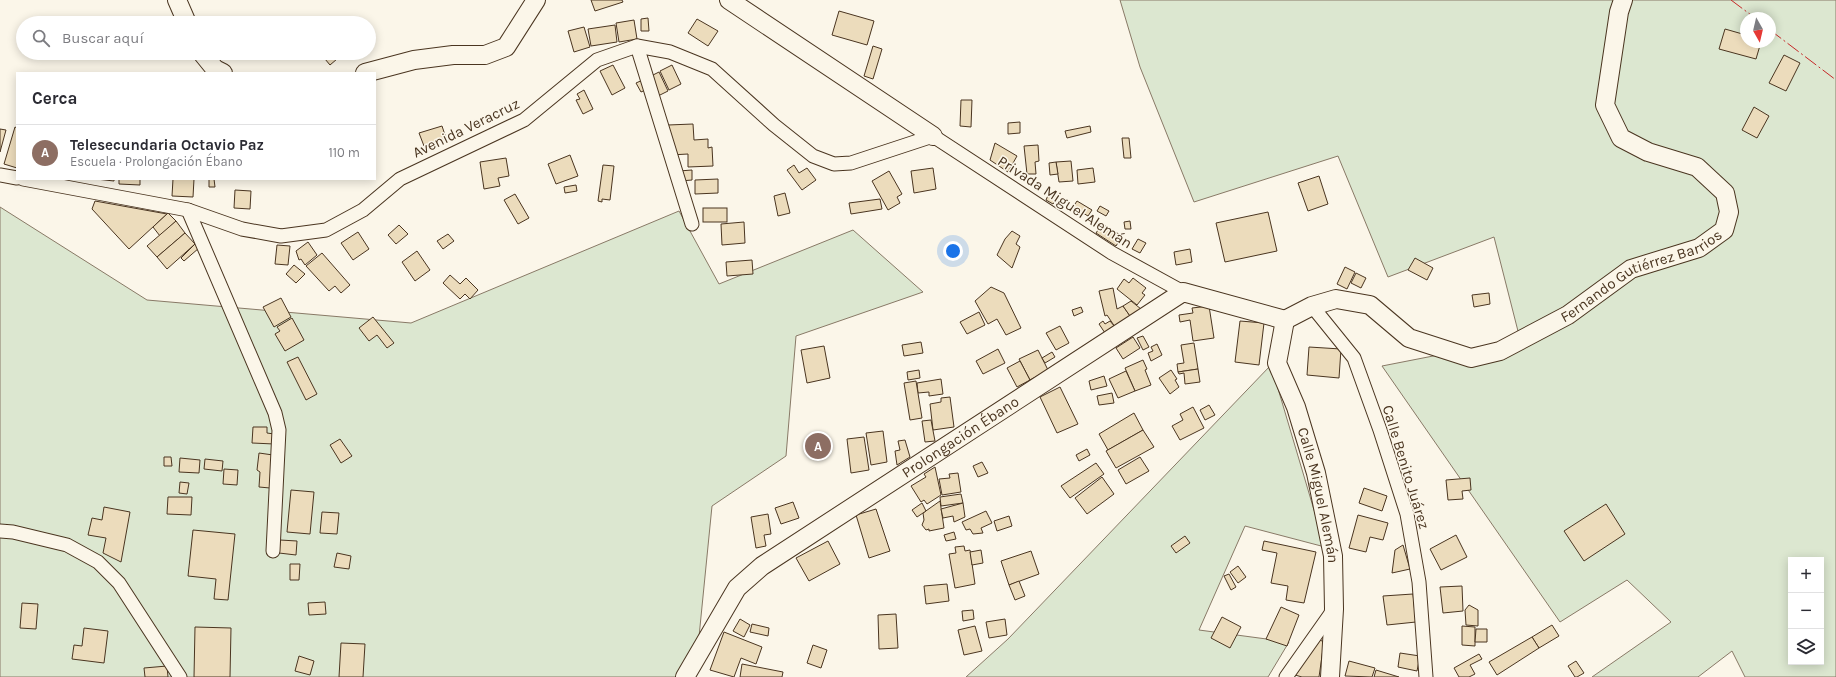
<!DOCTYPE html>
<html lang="es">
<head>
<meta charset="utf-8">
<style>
  body { margin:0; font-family:Karla,sans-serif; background:#f2f2f3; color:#2b2b33 }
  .controls { position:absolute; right:12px; bottom:12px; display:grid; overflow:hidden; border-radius:0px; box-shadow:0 2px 10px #0003 }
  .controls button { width:36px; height:36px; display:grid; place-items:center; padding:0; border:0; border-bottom:1px solid #e1e1e2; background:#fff; color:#2b2b33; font:20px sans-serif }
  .compass { position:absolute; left:1740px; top:12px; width:36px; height:36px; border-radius:50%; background:#fff; box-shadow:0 2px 10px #0003; rotate:172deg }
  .you { position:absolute; left:953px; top:251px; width:14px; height:14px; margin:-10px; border:3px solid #fff; border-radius:50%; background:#1a73e8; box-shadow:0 0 0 6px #1a73e833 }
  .badge { display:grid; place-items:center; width:26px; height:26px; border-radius:50%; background:#7c3aed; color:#fff; font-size:13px; font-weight:700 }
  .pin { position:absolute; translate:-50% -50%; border:2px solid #fff; box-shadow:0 1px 4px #0006 }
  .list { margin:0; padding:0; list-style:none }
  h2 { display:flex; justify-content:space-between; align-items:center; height:52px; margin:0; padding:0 16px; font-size:17px }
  h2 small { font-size:13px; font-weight:400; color:#7c7c81 }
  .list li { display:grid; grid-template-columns:26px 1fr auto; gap:12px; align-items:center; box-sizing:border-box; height:56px; padding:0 16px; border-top:1px solid #e1e1e2 }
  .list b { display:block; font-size:15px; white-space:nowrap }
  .list p { margin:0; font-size:13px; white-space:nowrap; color:#7c7c81 }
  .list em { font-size:13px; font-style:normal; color:#7c7c81 }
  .icon { flex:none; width:22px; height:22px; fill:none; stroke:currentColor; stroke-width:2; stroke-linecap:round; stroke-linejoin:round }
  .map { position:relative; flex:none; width:1836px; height:677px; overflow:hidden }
  .search { position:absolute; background:#fff; box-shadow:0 2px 10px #0003; left:16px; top:16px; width:360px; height:44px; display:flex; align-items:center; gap:10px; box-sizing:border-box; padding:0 14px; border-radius:22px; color:#7c7c81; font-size:15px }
  .panel { position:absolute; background:#fff; box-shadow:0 2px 10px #0003; left:16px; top:72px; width:360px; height:108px; border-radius:0px }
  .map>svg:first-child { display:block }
</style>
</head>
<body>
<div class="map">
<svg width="1836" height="677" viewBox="0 0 1836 677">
  <rect width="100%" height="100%" fill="#fbf6e9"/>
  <g fill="#dce7d0" stroke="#887966" fill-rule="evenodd">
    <path d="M1120 0H1836V677H1745L1732 651 1698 677H1592L1671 622 1627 580 1560 622 1382 366 1520 339 1494 237 1388 277 1338 156 1194 202 1140 67ZM1746 18H1770V42H1746ZM1791 560H1821V662H1791Z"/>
    <path d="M0 207 147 300 411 323 679 211 719 284 853 230 923 292 796 336 786 456 712 506 695 677H0Z"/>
    <path d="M1271 365 1325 547 1245 526 1199 630 1289 642 1268 677H966L1008 639Z"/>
  </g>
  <g fill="#ecdcbc" stroke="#4a3520">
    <path d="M591 0H622L623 2 595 11Z"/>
    <path d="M839 11 874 21 867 45 832 35Z"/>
    <path d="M648 18 649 31H641V19Z"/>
    <path d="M697 19 718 31 708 46 688 33Z"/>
    <path d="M634 20 637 39 619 42 616 23Z"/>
    <path d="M615 25 617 42 591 46 588 29Z"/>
    <path d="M584 27 590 47 574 52 568 31Z"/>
    <path d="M1725 29 1746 35V42H1761L1756 59 1719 49Z"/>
    <path d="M873 46 882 49 873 79 864 76Z"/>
    <path d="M320 53H344L330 65Z"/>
    <path d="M1784 55 1800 63 1786 91 1769 83Z"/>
    <path d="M613 65 625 88 612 95 600 71Z"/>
    <path d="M672 65 681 84 669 90 660 71Z"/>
    <path d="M659 72 668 91 656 97 647 78Z"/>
    <path d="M645 79 650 88 641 92 636 83Z"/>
    <path d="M584 90 593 109 583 114 576 100 580 99 577 94Z"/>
    <path d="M961 100H972L971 127 960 126Z"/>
    <path d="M1754 107 1769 116 1757 138 1742 130Z"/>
    <path d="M1020 122V133L1008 134V123Z"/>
    <path d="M693 124 694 140 708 139V148L712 147 713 166 688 167V154L670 155 668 125Z"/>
    <path d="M442 126 446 138 424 146 419 133Z"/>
    <path d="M1090 126 1091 132 1067 138 1065 131Z"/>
    <path d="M15 127 17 128V168L4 164Z"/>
    <path d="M0 129 6 130 0 152Z"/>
    <path d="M1122 138H1129L1131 158H1124Z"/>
    <path d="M995 143 1017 156 1008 172 990 160Z"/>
    <path d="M1038 145 1039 161 1035 162 1036 174H1027L1024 146Z"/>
    <path d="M570 155 578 176 556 184 548 164Z"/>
    <path d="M506 158 509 176 498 178 500 186 484 189 480 162Z"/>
    <path d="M1071 161 1073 181 1059 182 1056 162Z"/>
    <path d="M1056 162 1058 174 1050 175 1049 163Z"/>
    <path d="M603 165 614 166 610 200 602 199V202L598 201Z"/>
    <path d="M794 165 799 173 807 168 816 180 802 190 787 170Z"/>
    <path d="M933 168 936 189 914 193 911 171Z"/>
    <path d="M1093 168 1095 182 1078 184 1077 170Z"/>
    <path d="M692 170V180L680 181 679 171Z"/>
    <path d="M889 171 902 194 897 197 900 203 888 210 872 181Z"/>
    <path d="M1319 176 1328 204 1308 211 1298 183Z"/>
    <path d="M96 179H114V181Z"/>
    <path d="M119 179H140V185L119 184Z"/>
    <path d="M173 179H194L193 197 172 196Z"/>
    <path d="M209 179H214L215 187H209Z"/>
    <path d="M718 179V193L695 194V180Z"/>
    <path d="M576 185 577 191 565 193 564 187Z"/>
    <path d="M235 190 251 191 250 209 234 208Z"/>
    <path d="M785 193 790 213 778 216 774 196Z"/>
    <path d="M1049 193 1057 198 1053 204 1046 200Z"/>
    <path d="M515 194 529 218 518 224 504 200Z"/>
    <path d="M880 199 882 209 851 214 849 203Z"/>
    <path d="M95 201 167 214 129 249 92 209Z"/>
    <path d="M1077 201 1092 210 1088 216 1073 207Z"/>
    <path d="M1100 206 1109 211 1106 216 1097 211Z"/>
    <rect x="703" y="208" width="24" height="14"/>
    <path d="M1268 212 1277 251 1225 262 1216 223Z"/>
    <path d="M168 213 176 221 160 236 153 227Z"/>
    <path d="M176 221 185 233 157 257 147 246Z"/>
    <path d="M1130 221 1131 229H1125L1124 222Z"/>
    <path d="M744 222 745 243 722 245 721 224Z"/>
    <path d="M1102 224 1122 236 1116 246 1096 233Z"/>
    <path d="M399 225 408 234 396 244 388 235Z"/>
    <path d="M1012 231 1020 236 1016 244 1020 247 1012 268 997 255 1005 239Z"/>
    <path d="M358 232 369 249 353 260 341 243Z"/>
    <path d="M185 233 195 244 167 269 157 257Z"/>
    <path d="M448 234 454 241 443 249 437 241Z"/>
    <path d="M1138 239 1146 243 1140 253 1132 249Z"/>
    <path d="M308 242 317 255 305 265 301 259 299 260 296 251Z"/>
    <path d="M195 244 199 248 184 261 181 258Z"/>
    <path d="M277 245 290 246 288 265 275 264Z"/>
    <path d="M1190 249 1192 262 1176 265 1174 252Z"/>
    <path d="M417 251 430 270 415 281 402 262Z"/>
    <path d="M322 253 350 285 341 293 335 286 329 291 306 266Z"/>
    <path d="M1415 258 1433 268 1427 280 1408 270Z"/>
    <path d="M752 260 753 274 727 276 726 262Z"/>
    <path d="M294 265 305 274 296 283 286 274Z"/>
    <path d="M1345 267 1355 272 1347 289 1337 284Z"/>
    <path d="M1356 273 1366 278 1361 288 1351 283Z"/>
    <path d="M450 275 460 284 466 278 478 290 470 299 465 294 460 299 443 283Z"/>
    <path d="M1133 278 1146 288 1142 293 1145 295 1137 305 1117 289 1124 279 1129 283Z"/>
    <path d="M991 287 1004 293 1021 328 1006 335 997 319 988 324 975 301Z"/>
    <path d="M1113 288 1117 309 1123 306 1130 316 1115 327 1107 315 1105 316 1099 291Z"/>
    <path d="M1489 293 1490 304 1474 307 1472 295Z"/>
    <path d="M281 298 291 317 274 327 263 307Z"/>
    <path d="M1131 301 1141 309 1130 316 1123 306Z"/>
    <path d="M1209 306 1214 338 1193 341 1190 320 1180 322 1179 315 1193 313 1192 308Z"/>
    <path d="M1081 307 1083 312 1074 316 1072 310Z"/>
    <path d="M979 312 985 325 967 334 960 322Z"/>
    <path d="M373 317 394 343 387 348 377 335 369 341 359 328Z"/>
    <path d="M292 318 304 340 285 351 275 334 280 331 277 327Z"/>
    <path d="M1103 321 1105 324 1110 321 1115 327 1105 333 1099 324Z"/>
    <path d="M1240 321 1264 323 1259 365 1235 362Z"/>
    <path d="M1060 326 1069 343 1056 350 1046 333Z"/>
    <path d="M1143 336 1149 347 1143 350 1137 338Z"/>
    <path d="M1133 337 1140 348 1123 359 1116 348Z"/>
    <path d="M921 342 923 353 904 356 902 345Z"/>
    <path d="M1194 343 1198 369 1178 372 1177 364 1184 363 1181 345Z"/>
    <path d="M1157 344 1162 355 1151 361 1148 353 1153 351 1151 347Z"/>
    <path d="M824 346 830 378 807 383 801 350Z"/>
    <path d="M1309 347 1341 349 1339 378 1307 375Z"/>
    <path d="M998 349 1005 363 983 374 976 361Z"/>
    <path d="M1038 350 1048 370 1030 380 1019 359Z"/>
    <path d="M1052 352 1055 357 1045 363 1042 358Z"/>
    <path d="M298 357 317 394 306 400 287 362Z"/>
    <path d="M1143 360 1147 369 1145 370 1151 385 1135 391 1125 368Z"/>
    <path d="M1020 361 1030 380 1017 387 1007 368Z"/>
    <path d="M1198 369 1200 382 1185 384 1184 373 1179 374 1178 372Z"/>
    <path d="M919 370 920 378 908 380 907 372Z"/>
    <path d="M1171 370 1177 379 1175 380 1179 387 1170 394 1159 378Z"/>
    <path d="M1126 371 1135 391 1118 398 1109 379Z"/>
    <path d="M1104 376 1107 386 1091 390 1089 381Z"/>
    <path d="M941 379 943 394 929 396V392L918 393 917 383Z"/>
    <path d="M916 381 922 418 910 420 904 383Z"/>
    <path d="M1060 387 1078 424 1057 433 1040 397Z"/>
    <path d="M1112 393 1114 403 1099 405 1097 396Z"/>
    <path d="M950 397 954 427 933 430 930 404 941 402V398Z"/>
    <path d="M1209 405 1215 415 1205 420 1200 410Z"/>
    <path d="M1193 407 1204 428 1180 440 1172 426 1183 420 1180 414Z"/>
    <path d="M1134 413 1143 430 1108 450 1099 434Z"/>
    <path d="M931 420 935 441 925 442 922 421Z"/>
    <path d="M253 427H267V433L274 434V444L252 443Z"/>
    <path d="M1143 430 1154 447 1116 468 1106 451Z"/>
    <path d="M883 431 887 462 871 465 866 433Z"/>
    <path d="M864 437 869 470 851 473 847 439Z"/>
    <path d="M340 439 352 456 341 463 330 445Z"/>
    <path d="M905 440 910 457 897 465 895 451 900 450 898 441Z"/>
    <path d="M1087 449 1090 455 1079 461 1076 455Z"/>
    <path d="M259 453 273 455 270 488 259 487 260 472 257 470Z"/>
    <path d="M164 457H171L172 466H164Z"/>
    <path d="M1140 457 1149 471 1126 484 1118 470Z"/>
    <path d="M180 458 200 460 199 473 179 472Z"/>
    <path d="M205 459 223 461 222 471 204 469Z"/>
    <path d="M982 462 988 473 978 477 973 466Z"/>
    <path d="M1096 463 1104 474 1070 498 1061 486Z"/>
    <path d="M935 467 941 495 927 504 924 500 921 502 911 486 926 477 924 474Z"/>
    <path d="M224 469 238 470 237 485 223 484Z"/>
    <path d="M958 473 961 492 942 495 939 479 950 478 949 474Z"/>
    <path d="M1102 477 1114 494 1087 514 1075 498Z"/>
    <path d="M1470 478 1471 490 1462 491 1463 499 1448 500 1446 480Z"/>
    <path d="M180 482 189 483 187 494 179 493Z"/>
    <path d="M1364 488 1387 496 1382 511 1359 503Z"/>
    <path d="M291 490 314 492 310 534 287 532Z"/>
    <path d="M961 494 963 503 941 506 940 497Z"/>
    <path d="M168 497H192L191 515 167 514Z"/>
    <path d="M940 501 944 528 929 531V529L926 530 922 525 924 520 923 513Z"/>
    <path d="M793 502 799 518 781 524 775 508Z"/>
    <path d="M922 503 926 511 917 517 912 510Z"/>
    <path d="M963 503 965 517 954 522 953 516 943 518 941 509Z"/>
    <path d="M1606 504 1625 534 1584 561 1564 531Z"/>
    <path d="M104 507 130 512 121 562 103 553 106 538 88 535 92 518 102 520Z"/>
    <path d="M876 509 890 551 869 558 856 515Z"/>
    <path d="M986 511 992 523 981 528 983 533 973 534 970 529 966 530 962 522Z"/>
    <path d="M322 512 339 513 337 534 320 533Z"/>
    <path d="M768 514 771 534 764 535 766 546 756 548 751 517Z"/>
    <path d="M1358 515 1388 523 1383 540 1370 537 1366 552 1349 548Z"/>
    <path d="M1009 516 1012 526 997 531 994 521Z"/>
    <path d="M193 530 235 534 228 600 214 599 216 579 188 576Z"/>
    <path d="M954 532 956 539 946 541 944 535Z"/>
    <path d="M1456 535 1467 557 1441 570 1430 549Z"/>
    <path d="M1185 536 1190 543 1176 553 1171 546Z"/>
    <path d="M280 540 297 541 296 555 279 553Z"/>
    <path d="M828 541 840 564 809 581 796 558Z"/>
    <path d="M1264 541 1316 552 1304 603 1286 600 1288 586 1271 583 1277 553 1262 550Z"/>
    <path d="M1403 545 1410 569 1392 573 1395 550Z"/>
    <path d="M964 546 965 551 970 550 975 584 955 588 949 554 956 553 955 547Z"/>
    <path d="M981 550 983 563 972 565 970 552Z"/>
    <path d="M1031 551 1039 574 1009 585 1001 561Z"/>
    <path d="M337 553 351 556 349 569 334 567Z"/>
    <path d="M290 564H300L299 580H290Z"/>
    <path d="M1238 566 1246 577 1238 583 1230 572Z"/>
    <path d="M1229 574 1236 587 1231 590 1224 576Z"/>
    <path d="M1019 581 1025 596 1015 600 1009 585Z"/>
    <path d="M947 584 949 601 926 604 924 586Z"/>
    <path d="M1462 586 1463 611 1443 613 1440 587Z"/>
    <path d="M1413 594 1416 622 1387 625 1383 596Z"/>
    <path d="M325 602 326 614 309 615 308 603Z"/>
    <path d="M22 603 38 604 36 629 20 628Z"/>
    <path d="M1469 605 1478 610V626L1466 625 1465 610Z"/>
    <path d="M1281 607 1299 615 1287 646 1266 639Z"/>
    <path d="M973 610 974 619 963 621 962 611Z"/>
    <path d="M896 614 898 648 879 649 878 615Z"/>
    <path d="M1222 617 1241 627 1230 648 1211 638Z"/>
    <path d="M740 619 750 625 744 637 733 631Z"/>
    <path d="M1005 619 1007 635 989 638 986 622Z"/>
    <path d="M752 624 769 628 768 636 750 632Z"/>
    <path d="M1552 625 1559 636 1539 648 1532 637Z"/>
    <path d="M975 626 982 651 964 655 958 630Z"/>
    <path d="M1462 626 1475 627V646L1462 645Z"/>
    <path d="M195 627 231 628 230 677H194Z"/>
    <path d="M84 628 108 631 104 663 72 659 74 645 82 646Z"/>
    <path d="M1476 629H1487V642H1475Z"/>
    <path d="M724 632 762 647 756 664 741 658 734 677 710 670Z"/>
    <path d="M1532 637 1539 648 1497 675 1489 662Z"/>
    <path d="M1318 639 1324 642 1319 677H1302L1295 675Z"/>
    <path d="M341 643 365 644 363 677H339Z"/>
    <path d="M813 645 827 650 821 668 807 663Z"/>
    <path d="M1400 653 1420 656 1417 671 1398 667Z"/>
    <path d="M1479 654 1482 659 1470 665 1475 674 1469 677H1459L1454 668Z"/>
    <path d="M299 656 314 661 310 675 295 671Z"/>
    <path d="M1349 661 1375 668 1372 677 1345 676Z"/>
    <path d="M1576 661 1584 673 1577 677H1575L1568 666Z"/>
    <path d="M742 664 783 672 782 677H740Z"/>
    <path d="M167 666 168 677H145L144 668Z"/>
    <path d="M1376 670 1399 677H1374Z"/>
  </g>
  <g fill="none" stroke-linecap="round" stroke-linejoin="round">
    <defs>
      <g id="street">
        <path d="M637 46 692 224"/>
        <path d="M0 175 17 178"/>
        <path d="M23 179 188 210 242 229 281 236 326 230 363 210 400 179 524 120 597 60 637 46 670 52 712 69 774 125 813 156 834 164 851 163 933 136 1112 253 1183 292"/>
        <path d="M188 210 275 413 279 430 273 551"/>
        <path d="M1312 306 1354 358 1380 430 1407 514 1419 582 1426 677"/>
        <path d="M0 531 13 532 67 545 98 562 119 583 180 677"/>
        <path d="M1286 677 1334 609"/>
      </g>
      <g id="secondary">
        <path d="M177 0 187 23"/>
        <path d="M729 0 933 136"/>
        <path d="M202 53 215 69 223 73"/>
        <path d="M365 73 414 60 453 55H485L506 47 536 0"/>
        <path id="s1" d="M1285 320 1312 306 1336 299 1370 305 1409 338 1471 358 1500 351 1568 315 1631 269 1699 248 1724 230 1729 212 1725 193 1697 167 1648 152 1621 138 1605 105 1619 12 1623 0"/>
        <path id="s2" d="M1285 320 1277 363 1296 407 1316 473 1333 556 1334 609 1330 677"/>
        <path id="s3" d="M685 677 737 588 762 566 1183 292 1285 320"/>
      </g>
    </defs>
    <use href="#street" stroke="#4a3520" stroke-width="15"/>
    <use href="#secondary" stroke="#4a3520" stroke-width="20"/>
    <use href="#street" stroke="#fbf6e9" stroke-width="13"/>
    <use href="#secondary" stroke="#fbf6e9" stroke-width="18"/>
    <g stroke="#c62828" stroke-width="1" stroke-dasharray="14 3 2 3" stroke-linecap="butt">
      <path d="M1731 0 1755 18"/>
      <path d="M1770 30 1836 80"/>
    </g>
  </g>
  <g text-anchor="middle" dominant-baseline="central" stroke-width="3" stroke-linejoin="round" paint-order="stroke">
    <g font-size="15" fill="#4a3520" stroke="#fbf6e9">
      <text transform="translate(466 128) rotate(-26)">Avenida Veracruz</text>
      <text transform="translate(1065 202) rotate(33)">Privada Miguel Alemán</text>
      <text stroke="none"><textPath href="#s1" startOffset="397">Fernando Gutiérrez Barrios</textPath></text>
      <text stroke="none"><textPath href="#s3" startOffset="373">Prolongación Ébano</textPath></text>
      <text transform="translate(1406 467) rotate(73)">Calle Benito Juárez</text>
      <text stroke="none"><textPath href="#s2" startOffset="183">Calle Miguel Alemán</textPath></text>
    </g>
  </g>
</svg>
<div class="controls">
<button>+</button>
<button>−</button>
<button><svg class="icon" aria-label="layers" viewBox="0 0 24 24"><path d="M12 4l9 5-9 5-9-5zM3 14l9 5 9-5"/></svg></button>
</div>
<svg class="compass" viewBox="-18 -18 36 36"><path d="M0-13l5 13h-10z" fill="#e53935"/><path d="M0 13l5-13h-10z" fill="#7c7c81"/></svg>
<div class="you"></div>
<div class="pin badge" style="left:818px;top:446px;background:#8d6e63">A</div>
<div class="search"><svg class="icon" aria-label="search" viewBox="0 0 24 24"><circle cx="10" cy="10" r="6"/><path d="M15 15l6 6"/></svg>Buscar aquí</div>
<section class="panel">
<h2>Cerca<small></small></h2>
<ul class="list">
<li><span class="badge" style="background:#8d6e63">A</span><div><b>Telesecundaria Octavio Paz</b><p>Escuela · Prolongación Ébano</p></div><em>110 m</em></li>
</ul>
</section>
</div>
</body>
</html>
